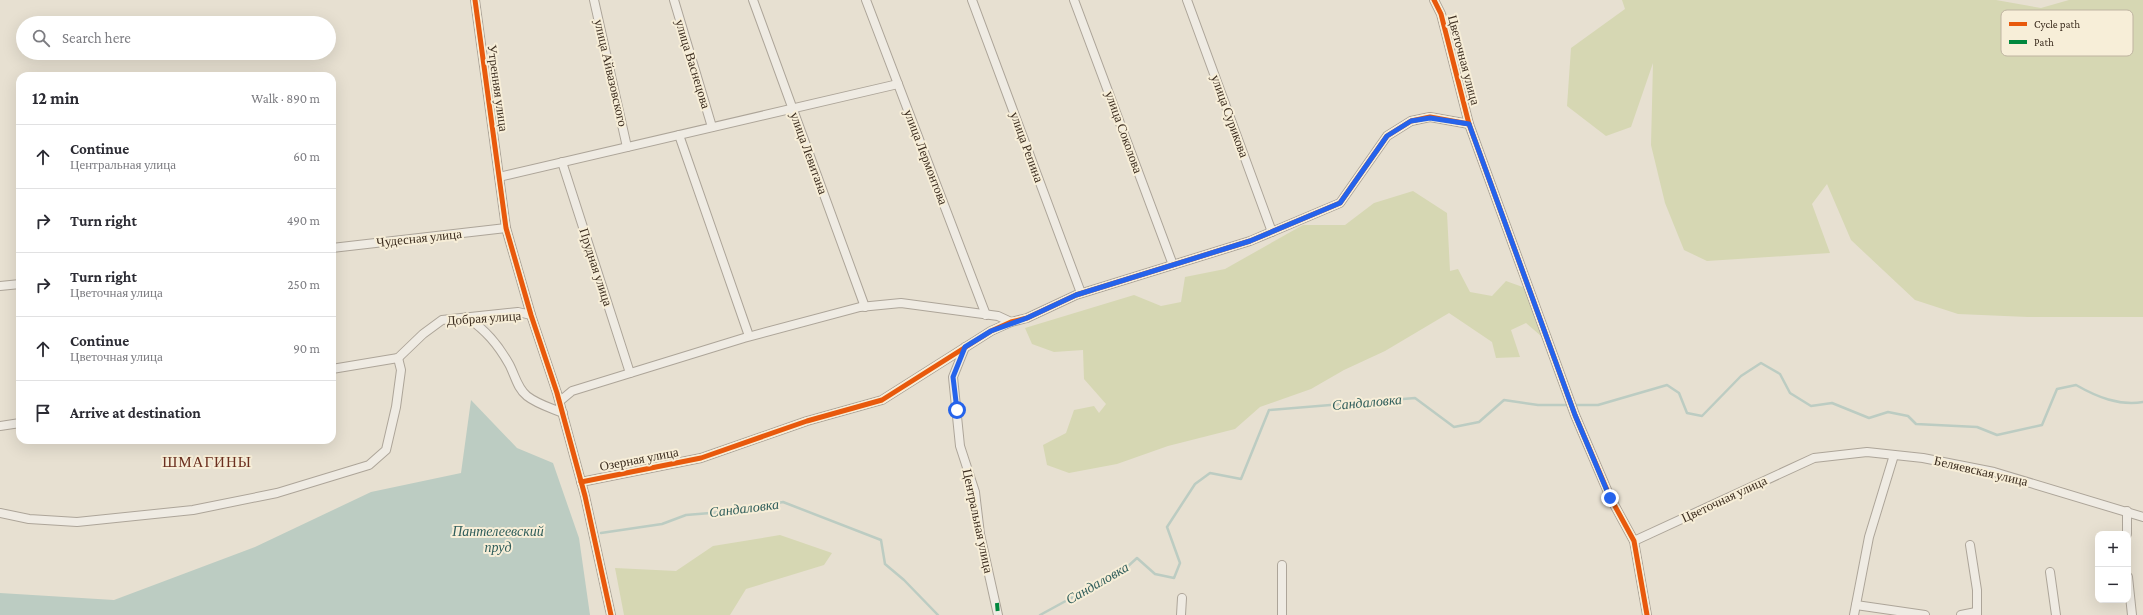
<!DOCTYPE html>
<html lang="en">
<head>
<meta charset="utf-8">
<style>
  body { margin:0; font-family:"Crimson Pro",serif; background:#f7f7f7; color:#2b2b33 }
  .controls { position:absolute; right:12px; bottom:12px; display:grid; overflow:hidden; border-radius:8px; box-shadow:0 4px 16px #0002 }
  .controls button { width:36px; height:36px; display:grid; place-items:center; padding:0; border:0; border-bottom:1px solid #e1e1e2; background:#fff; color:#2b2b33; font:20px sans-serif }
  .stop { position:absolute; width:12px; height:12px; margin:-9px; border:3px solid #2563eb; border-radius:50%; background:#fff }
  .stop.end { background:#2563eb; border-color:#fff; box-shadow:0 1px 4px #0008 }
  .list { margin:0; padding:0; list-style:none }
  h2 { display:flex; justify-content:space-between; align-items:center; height:52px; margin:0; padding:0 16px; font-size:17px }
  h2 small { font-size:13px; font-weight:400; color:#7c7c81 }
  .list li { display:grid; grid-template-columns:26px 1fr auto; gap:12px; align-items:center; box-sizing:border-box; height:64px; padding:0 16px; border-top:1px solid #e1e1e2 }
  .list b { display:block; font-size:15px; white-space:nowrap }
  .list p { margin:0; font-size:13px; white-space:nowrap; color:#7c7c81 }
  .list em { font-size:13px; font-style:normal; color:#7c7c81 }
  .icon { flex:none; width:22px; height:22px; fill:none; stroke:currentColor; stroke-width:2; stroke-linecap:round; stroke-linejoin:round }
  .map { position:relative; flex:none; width:2143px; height:615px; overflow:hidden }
  .search { position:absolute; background:#fff; box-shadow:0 4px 16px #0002; left:16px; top:16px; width:320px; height:44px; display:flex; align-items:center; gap:10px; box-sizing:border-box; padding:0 14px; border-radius:22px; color:#7c7c81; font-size:15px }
  .panel { position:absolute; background:#fff; box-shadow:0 4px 16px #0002; left:16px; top:72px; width:320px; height:372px; border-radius:12px }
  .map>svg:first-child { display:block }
</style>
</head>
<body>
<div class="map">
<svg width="2143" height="615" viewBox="0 0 2143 615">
  <rect width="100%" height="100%" fill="#e7e0d1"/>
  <g fill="#d6d7b3">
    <path d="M1622 0H1996L2041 8 2069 0H2143V317H2028L1958 314 1915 300 1851 240 1827 184 1812 204 1830 253 1707 261 1684 250 1665 203 1651 145 1653 63 1631 127 1606 136 1567 106 1571 48 1625 9Z"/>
    <path d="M1413 191 1447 213 1450 271 1458 269 1470 292 1492 296 1506 281 1528 289 1541 336 1526 323 1511 330 1520 357 1496 358 1492 342 1449 313 1385 351 1344 370 1311 389 1260 407 1235 429 1168 446 1117 464 1069 473 1047 465 1043 445 1066 433 1074 410 1094 406 1099 413 1106 404 1084 379 1083 350 1054 352 1032 344 1025 328 1134 295 1161 306 1181 302 1185 277 1225 269 1303 225H1345L1374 203Z"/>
    <path d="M780 535 832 553 824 565 746 589 730 615H624L615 568 676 571 713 546Z"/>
  </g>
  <path fill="#bcccc2" d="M471 400 517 448 553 463 579 538 590 615H0V593L114 600 255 547 371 492 461 473Z"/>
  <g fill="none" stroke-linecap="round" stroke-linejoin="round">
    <g stroke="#bcccc2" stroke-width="2.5">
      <path d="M601 533 662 524 686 515 735 511 783 502 881 540 885 564 904 580 938 615"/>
      <path d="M1040 615 1126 568 1137 558 1155 574 1174 578 1180 563 1167 527 1195 484 1210 473 1241 479 1269 410 1415 398 1454 427 1479 422 1504 400 1538 405H1598L1667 385 1679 393 1687 413 1702 416 1741 376 1761 363 1780 374 1790 393 1811 406 1832 403 1869 418 1888 412 1908 416 1916 424 1977 427 1997 435 2042 425 2057 389 2076 385C2097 397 2119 406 2143 402"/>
    </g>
    <defs>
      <g id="street">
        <path d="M475 0 506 228 531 315 557 393 585 496 611 615"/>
        <path d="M594 0 627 147"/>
        <path d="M674 0 712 127"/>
        <path d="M753 0 865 307"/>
        <path d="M866 0 986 315"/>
        <path d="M972 0 1081 293"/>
        <path d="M1074 0 1173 265"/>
        <path d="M1187 0 1272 232"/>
        <path d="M1434 0 1441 14 1469 124 1575 415 1610 497 1634 541 1647 615"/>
        <path d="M679 135 749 336"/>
        <path d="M562 162 630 373"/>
        <path d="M499 177 898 84"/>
        <path d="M332 248 506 228"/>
        <path d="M0 286 20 284"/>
        <path d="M467 317C486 331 497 343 509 364 515 375 517 388 527 396 537 404 551 408 563 413"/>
        <path d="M965 347 953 377 960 446 975 492 980 534 998 615"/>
        <path d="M332 369 398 358 423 334 442 320 518 312 531 315"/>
        <path d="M560 401 572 391 744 338 860 307 901 303 998 316 1011 322"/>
        <path d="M0 426 20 423"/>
        <path d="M581 482 701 458 807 421 882 400 991 331 1011 322 1027 318 1076 295 1250 241 1340 203 1387 136 1411 121 1430 117 1469 124"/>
        <path d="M0 513 29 519 77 522 193 510 277 493 369 465 386 450 396 407 401 370 398 358"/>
        <path d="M2127 534V511"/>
        <path d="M1634 541 1814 458 1867 452 1923 458 1994 472 2143 517"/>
        <path d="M1970 545 1977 590V615"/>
        <path d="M1282 565V615"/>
        <path d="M2050 572 2056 615"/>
        <path d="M2128 577 2132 615"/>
        <path d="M1856 605 1925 615"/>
        <path d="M1181 615 1182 598"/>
        <path d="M1854 615 1869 537 1894 455"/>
        <path d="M1961 615 1976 612"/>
      </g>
    </defs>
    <use href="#street" stroke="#ada599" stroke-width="10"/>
    <use href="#street" stroke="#efebe3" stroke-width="8"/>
    <path stroke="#00873e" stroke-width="4" stroke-dasharray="8 4" stroke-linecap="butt" d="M997 603 998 615"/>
    <defs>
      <g id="cycleway">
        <path d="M475 0 506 228 531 315 557 393 585 496 611 615"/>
        <path d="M1434 0 1441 14 1469 124 1575 415 1610 497 1634 541 1647 615"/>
        <path d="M581 482 701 458 807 421 882 400 991 331 1011 322 1027 318 1076 295 1250 241 1340 203 1387 136 1411 121 1430 117 1469 124"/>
      </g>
    </defs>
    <use href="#cycleway" stroke="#f7eed8" stroke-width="8"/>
    <use href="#cycleway" stroke="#e8590c" stroke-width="5"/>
  </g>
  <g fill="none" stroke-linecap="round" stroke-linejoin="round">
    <path stroke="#2563eb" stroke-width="5" d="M957 410 953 377 965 347 991 331 1027 318 1076 295 1250 241 1340 203 1387 136 1411 121 1430 118 1469 124 1575 415 1610 498"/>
  </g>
  <g text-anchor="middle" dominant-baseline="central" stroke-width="4" stroke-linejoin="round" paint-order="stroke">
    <g font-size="13" fill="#3d2e20" stroke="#f7eed8">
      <text transform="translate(1464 60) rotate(75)">Цветочная улица</text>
      <text transform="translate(693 64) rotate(73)">улица Васнецова</text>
      <text transform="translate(611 73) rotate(77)">улица Айвазовского</text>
      <text transform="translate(498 88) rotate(82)">Утренняя улица</text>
      <text transform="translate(1230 116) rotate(70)">улица Сурикова</text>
      <text transform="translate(1124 132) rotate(70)">улица Соколова</text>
      <text transform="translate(1027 147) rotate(70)">улица Репина</text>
      <text transform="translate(809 153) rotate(70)">улица Левитана</text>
      <text transform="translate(926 157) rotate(69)">улица Лермонтова</text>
      <text transform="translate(419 238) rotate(-6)">Чудесная улица</text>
      <text transform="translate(596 267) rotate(72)">Прудная улица</text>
      <text transform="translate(484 318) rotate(-4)">Добрая улица</text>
      <text transform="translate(639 459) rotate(-11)">Озерная улица</text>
      <text transform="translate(1981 471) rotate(13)">Беляевская улица</text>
      <text transform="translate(1724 499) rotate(-25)">Цветочная улица</text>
      <text transform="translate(978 521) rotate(78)">Центральная улица</text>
    </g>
    <g font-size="14" font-style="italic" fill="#2f5d5a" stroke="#f7eed8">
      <text transform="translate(1367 402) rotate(-5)">Сандаловка</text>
      <text transform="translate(744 508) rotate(-7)">Сандаловка</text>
      <text x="498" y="531">Пантелеевский<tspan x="498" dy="16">пруд</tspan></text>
      <text transform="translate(1097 583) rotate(-30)">Сандаловка</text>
    </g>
    <g font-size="15" letter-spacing="1" fill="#6b2e1e" stroke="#f7eed8">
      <text x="207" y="462">ШМАГИНЫ</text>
    </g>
  </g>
  <rect x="2001" y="10" width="132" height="46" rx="6" fill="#f7eed8" stroke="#bfb4a1" stroke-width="1"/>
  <rect x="2009" y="22" width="18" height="4" fill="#e8590c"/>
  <rect x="2009" y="40" width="18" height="4" fill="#00873e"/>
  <g font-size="11" fill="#3d2e20">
    <text x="2034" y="28">Cycle path</text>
    <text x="2034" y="46">Path</text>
  </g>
</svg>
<div class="controls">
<button>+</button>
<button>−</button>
</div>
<div class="stop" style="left:957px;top:410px"></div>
<div class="stop end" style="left:1610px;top:498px"></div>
<div class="search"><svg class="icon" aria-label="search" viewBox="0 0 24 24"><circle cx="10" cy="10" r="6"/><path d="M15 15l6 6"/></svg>Search here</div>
<section class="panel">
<h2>12 min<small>Walk · 890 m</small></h2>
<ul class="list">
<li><svg class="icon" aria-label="ahead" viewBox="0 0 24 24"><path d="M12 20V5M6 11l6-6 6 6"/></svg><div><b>Continue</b><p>Центральная улица</p></div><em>60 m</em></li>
<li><svg class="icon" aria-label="right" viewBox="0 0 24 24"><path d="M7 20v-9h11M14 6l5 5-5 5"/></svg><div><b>Turn right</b></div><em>490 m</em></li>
<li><svg class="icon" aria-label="right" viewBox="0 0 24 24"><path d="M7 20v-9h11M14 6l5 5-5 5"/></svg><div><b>Turn right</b><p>Цветочная улица</p></div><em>250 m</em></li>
<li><svg class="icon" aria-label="ahead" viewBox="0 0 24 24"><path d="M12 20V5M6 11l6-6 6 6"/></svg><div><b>Continue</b><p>Цветочная улица</p></div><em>90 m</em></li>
<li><svg class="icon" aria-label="arrive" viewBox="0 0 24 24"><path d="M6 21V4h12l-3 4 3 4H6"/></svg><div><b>Arrive at destination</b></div></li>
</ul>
</section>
</div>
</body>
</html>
